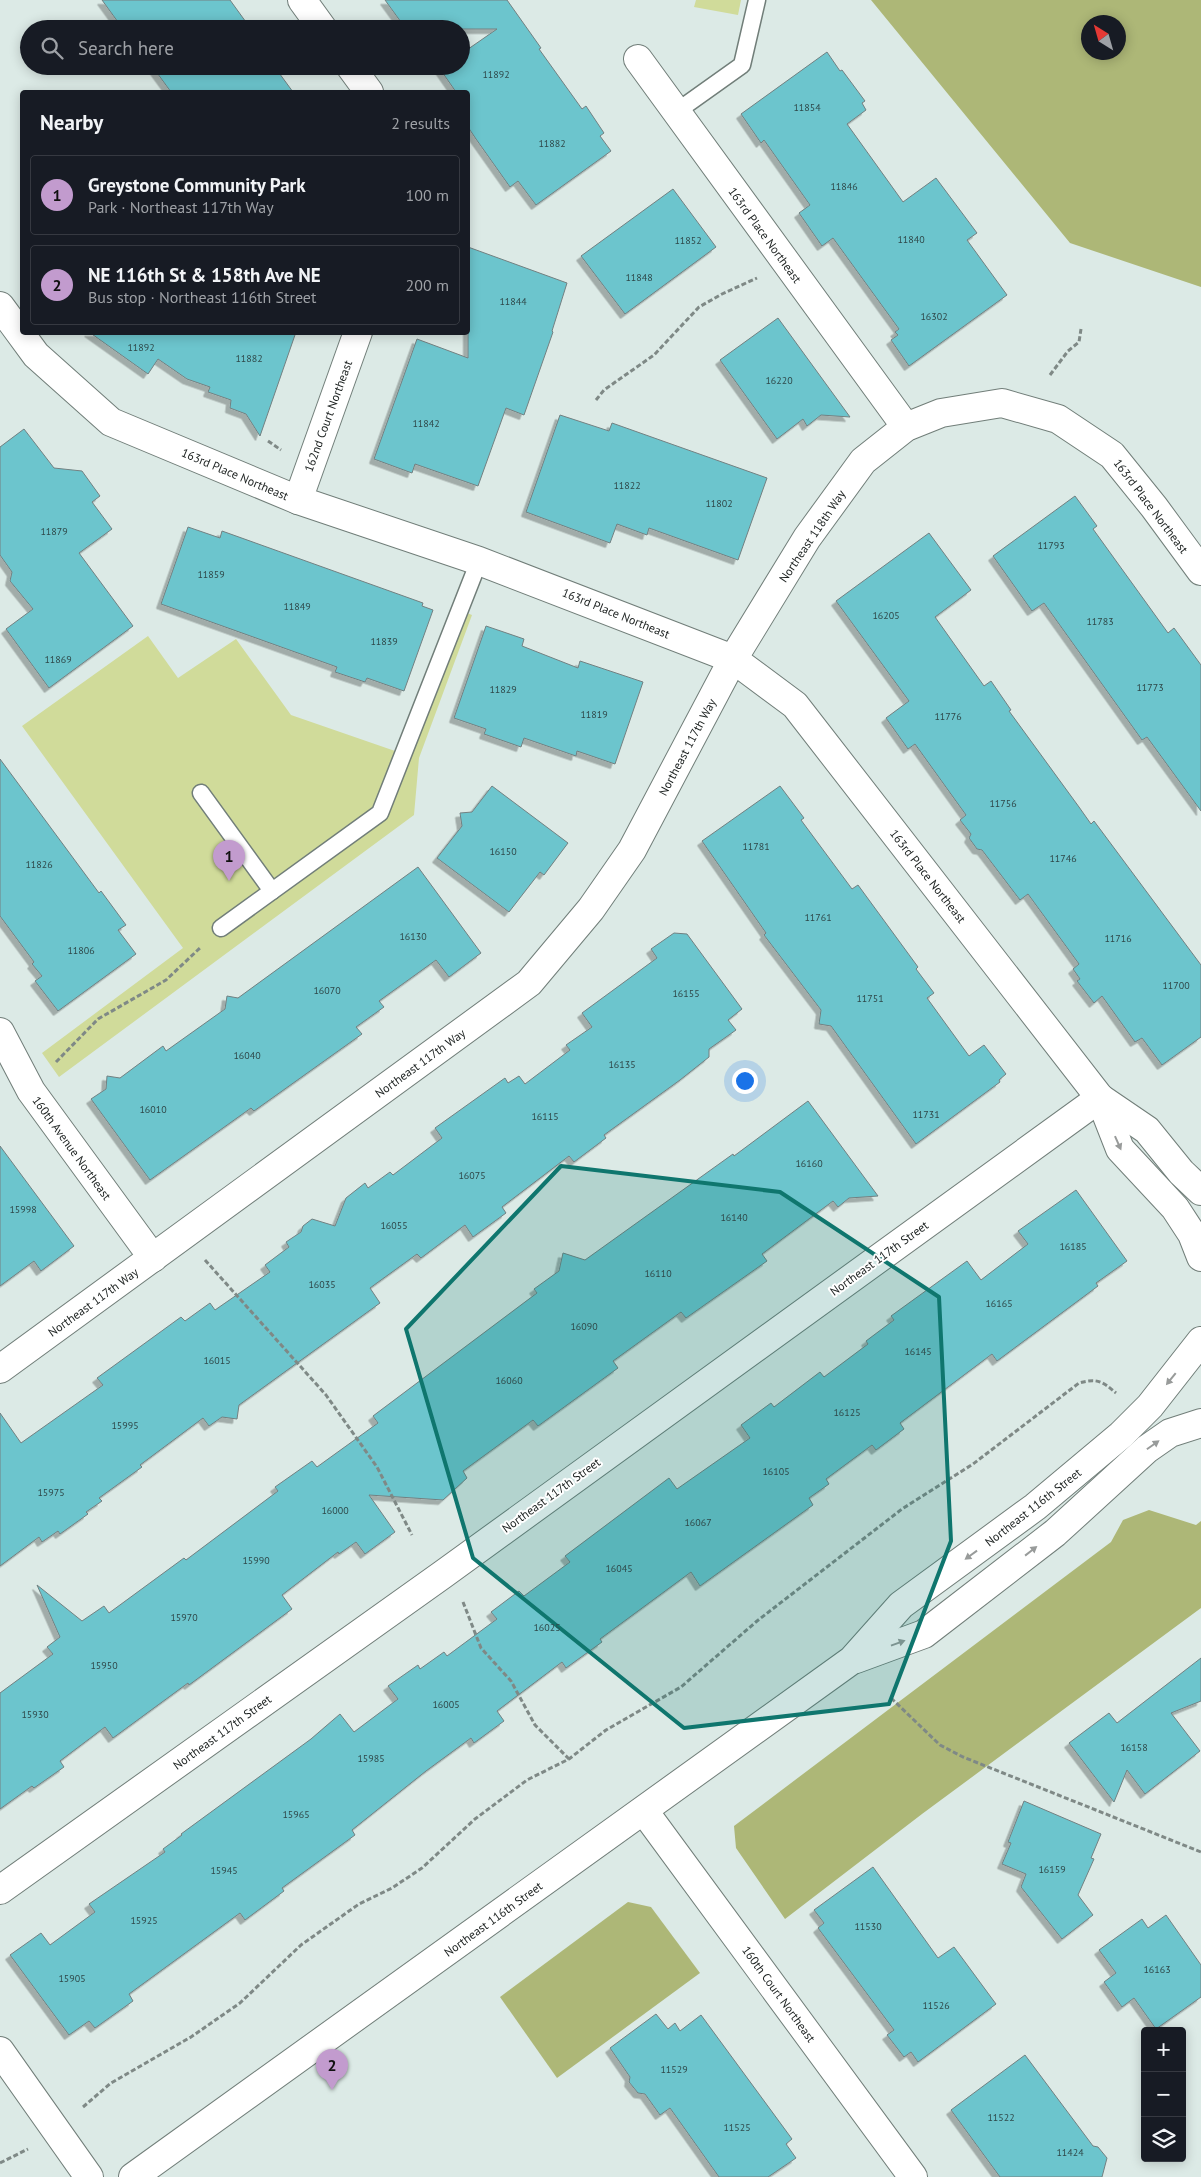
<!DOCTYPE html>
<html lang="en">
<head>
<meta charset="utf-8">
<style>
  body { margin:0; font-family:"PT Sans",sans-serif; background:#20242c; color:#f1f3f6 }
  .controls { position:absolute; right:15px; bottom:15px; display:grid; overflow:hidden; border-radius:5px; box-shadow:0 2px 12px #0003 }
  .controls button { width:45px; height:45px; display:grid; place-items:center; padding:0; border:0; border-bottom:1px solid #363941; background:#171b24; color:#f1f3f6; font:25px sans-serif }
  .compass { position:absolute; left:1081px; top:15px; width:45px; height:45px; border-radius:50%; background:#171b24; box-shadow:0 2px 12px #0003; rotate:323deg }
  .you { position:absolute; left:744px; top:1080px; width:18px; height:18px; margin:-12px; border:4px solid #fff; border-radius:50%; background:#1a73e8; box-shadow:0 0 0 8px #1a73e833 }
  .badge { display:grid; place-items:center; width:32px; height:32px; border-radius:50%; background:#c29bce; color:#111; font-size:16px; font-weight:700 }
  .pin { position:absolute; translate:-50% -41px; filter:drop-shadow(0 1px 2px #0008) }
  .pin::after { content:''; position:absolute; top:26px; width:18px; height:15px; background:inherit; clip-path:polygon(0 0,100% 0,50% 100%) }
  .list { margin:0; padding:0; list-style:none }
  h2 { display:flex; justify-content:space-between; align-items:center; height:65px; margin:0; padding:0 20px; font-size:21px }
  h2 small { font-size:16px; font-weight:400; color:#9ea1a6 }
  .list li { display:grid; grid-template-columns:32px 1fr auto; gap:15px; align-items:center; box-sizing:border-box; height:80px; margin:0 10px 10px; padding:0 10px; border:1px solid #363941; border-radius:5px }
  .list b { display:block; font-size:19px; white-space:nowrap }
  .list p { margin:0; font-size:16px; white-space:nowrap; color:#9ea1a6 }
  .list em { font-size:16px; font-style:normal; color:#9ea1a6 }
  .icon { flex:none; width:28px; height:28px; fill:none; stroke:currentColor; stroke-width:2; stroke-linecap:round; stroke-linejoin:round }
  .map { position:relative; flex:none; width:1201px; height:2177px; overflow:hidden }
  .search { position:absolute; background:#171b24; box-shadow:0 2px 12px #0003; left:20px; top:20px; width:450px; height:55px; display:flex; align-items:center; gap:12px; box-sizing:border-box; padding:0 18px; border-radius:28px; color:#9ea1a6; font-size:19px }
  .panel { position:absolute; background:#171b24; box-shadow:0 2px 12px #0003; left:20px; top:90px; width:450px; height:245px; border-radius:5px }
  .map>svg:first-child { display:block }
</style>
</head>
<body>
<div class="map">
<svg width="1201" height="2177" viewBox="0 0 1201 2177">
  <defs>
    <filter id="shadow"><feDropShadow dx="-4.5" dy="4.5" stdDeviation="0" flood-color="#0004"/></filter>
  </defs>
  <rect width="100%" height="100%" fill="#dceae6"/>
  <g fill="#d0db9a">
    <path d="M696 0H741L738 15 694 7Z"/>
    <path d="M454 608 472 615 419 758 414 815 59 1077 42 1053 183 948 22 726 148 636 178 678 236 639 291 715 395 751Z"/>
  </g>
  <g fill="#adb777" fill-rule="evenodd">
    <path d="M871 0H1201V287L1070 243ZM1088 22H1118V52H1088Z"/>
    <path d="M1149 1510 1196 1525 1201 1521V1608L922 1814 785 1919 736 1848 734 1826 1111 1542 1123 1520Z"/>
    <path d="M628 1902 651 1907 700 1973 557 2078 500 1997Z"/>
  </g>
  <g fill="#6cc5cd" stroke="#728081" filter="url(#shadow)">
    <path d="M102 0H230L251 29H123Z"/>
    <path d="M385 0H507L541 48 539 49 582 109 586 106 604 133 600 136 611 151 536 205 518 181 510 187 476 139 468 127V92H456L440 69 444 66H461V54L497 29H406Z"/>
    <path d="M827 52 840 71 842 70 865 101 862 103 866 110 847 124 903 202 936 178 977 233 967 240 1007 295 909 366 891 340 898 335 895 332 899 329 833 238 822 246 799 213 810 205 764 140 761 143 741 114Z"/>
    <path d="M152 66H274L293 92H171Z"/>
    <path d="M673 189 716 247 625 314 581 256Z"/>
    <path d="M468 247 567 283 552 331 553 332 524 415 506 408 478 486 415 464 412 473 374 459 417 339 468 358Z"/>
    <path d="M778 318 850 417 821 415 807 426 803 419 777 439 720 360Z"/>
    <path d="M89 332H296L260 436 246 414 230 408 231 400 208 392 210 387 187 379 158 359 148 374Z"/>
    <path d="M560 415 609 431 612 423 767 478 738 560 649 528 647 535 617 524 610 543 526 512Z"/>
    <path d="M24 429 54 468 82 471 100 496 92 502 112 529 79 553 133 626 49 688 6 629 33 609 10 581 12 572 0 555V447Z"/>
    <path d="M1075 496 1097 526 1093 529 1168 633 1174 628 1201 665V811L1147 737 1142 740 1044 603 1032 611 993 556Z"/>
    <path d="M188 527 220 538 222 531 423 603 422 606 433 610 404 691 367 678 365 682 335 672 337 667 161 604Z"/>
    <path d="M929 533 971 590 935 617 984 686 991 681 1011 710 1009 711 1079 807 1091 824 1094 821 1201 965V1037L1162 1065 1142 1038 1135 1042 1102 996 1094 1003 1077 981 1080 979 1073 969 1079 964 1028 894 1020 900 982 850 977 849 969 838 971 834 960 820 966 815 915 744 908 749 886 718 909 701 836 601Z"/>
    <path d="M486 626 524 639 522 646 578 668 580 661 643 682 615 764 577 751 576 756 524 738 521 747 484 734 486 729 454 718Z"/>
    <path d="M0 759 99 893 101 891 126 925 118 930 136 954 58 1011 35 981 42 976 32 964 34 962 0 916Z"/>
    <path d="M492 786 568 843 544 875 540 872 509 912 437 858 462 826 460 813 472 812Z"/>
    <path d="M780 786 804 818 801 820 852 889 858 885 918 967 916 969 934 993 927 998 969 1056 984 1045 1006 1074 999 1080 1000 1082 916 1144 831 1026 819 1024 821 1010 764 935 766 933 702 841Z"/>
    <path d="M418 867 481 953 449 977 436 960 379 1001 384 1007 356 1027 362 1034 254 1111 251 1108 150 1180 91 1099 106 1089 107 1076 120 1078 163 1046 166 1051 225 1009 227 996 238 998Z"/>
    <path d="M674 933 687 934 742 1009 728 1020 736 1030 709 1049V1057L680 1080 604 1135 606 1138 574 1162 569 1156 502 1207 506 1213 473 1237 465 1225 421 1258 417 1254 370 1288 380 1303 239 1405 237 1419 222 1417 209 1426 203 1418 140 1465 142 1467 99 1498 102 1501 86 1512 88 1514 60 1534 58 1531 42 1542 39 1537 0 1566V1413L21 1443 103 1385 97 1378 181 1317 185 1321 210 1303 215 1310 270 1272 265 1265 289 1247 286 1242 301 1232 303 1226 312 1219 335 1226 346 1198 365 1183 368 1188 390 1172 393 1175 442 1138 435 1128 505 1078 508 1083 519 1076 525 1084 570 1050 566 1045 592 1027 582 1013 657 958 651 949Z"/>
    <path d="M808 1101 878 1196 849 1198 838 1207 833 1201 762 1254 767 1261 686 1318 681 1312 613 1361 618 1368 538 1426 533 1420 463 1471 467 1478 443 1500 369 1495 395 1532 365 1554 356 1542 339 1554 338 1552 282 1595 292 1609 189 1685 188 1683 113 1738 105 1727 60 1761 64 1767 34 1788 32 1786 0 1809V1693L53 1654 47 1647 60 1637 37 1585 82 1621 104 1606 109 1613 184 1558 186 1560 278 1491 275 1487 312 1461 317 1467 378 1423 373 1416 537 1293 534 1289 559 1271 563 1253 585 1260 733 1154 734 1156Z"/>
    <path d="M0 1146 74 1246 41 1271 34 1261 0 1286Z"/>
    <path d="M1076 1190 1127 1261 1096 1283 1098 1286 997 1361 992 1354 900 1423 904 1429 876 1450 872 1445 826 1479 829 1484 809 1498 813 1505 700 1586 691 1572 600 1639 602 1642 566 1668 562 1662 497 1711 504 1721 474 1743 471 1738 426 1771 352 1830 355 1835 282 1888 284 1891 245 1920 240 1913 129 1994 133 2001 95 2028 89 2021 69 2035 10 1955 41 1933 50 1945 95 1912 89 1904 165 1852 163 1849 182 1835 181 1834 311 1739 340 1714 354 1732 398 1699 388 1686 418 1665 420 1669 444 1652 447 1656 497 1619 491 1612 519 1591 524 1596 570 1562 565 1556 669 1478 677 1489 750 1438 741 1425 771 1403 774 1407 820 1372 824 1377 868 1344 866 1341 894 1320 891 1316 967 1261 981 1280 1028 1244 1018 1231Z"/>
    <path d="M1201 1658V1701L1171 1713 1200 1751 1145 1794 1127 1770 1114 1802 1069 1743 1109 1713 1117 1723Z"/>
    <path d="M1024 1801 1101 1834 1091 1858 1094 1859 1078 1895 1093 1915 1062 1939 1021 1887 1026 1874 1002 1864 1011 1843 1008 1842Z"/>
    <path d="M873 1867 938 1958 954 1947 996 2004 918 2062 911 2052 904 2057 887 2035 894 2030 818 1928 824 1923 814 1910Z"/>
    <path d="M1166 1915 1201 1965V1997L1156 2029 1134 1998 1122 2007 1104 1982 1116 1973 1099 1950 1142 1919 1148 1928Z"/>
    <path d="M656 2014 668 2029 675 2023 680 2031 701 2015 792 2139 786 2144 796 2158 768 2177H719L670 2108 660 2115 645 2094 638 2093 629 2082 630 2077 610 2048Z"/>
    <path d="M1025 2055 1093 2146 1098 2147 1107 2158 1102 2177H1000L951 2110Z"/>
  </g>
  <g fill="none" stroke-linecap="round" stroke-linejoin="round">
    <defs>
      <g id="service">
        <path d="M676 112 742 65 757 0"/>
        <path d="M201 793 272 891"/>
        <path d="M221 928 380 813 479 561"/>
      </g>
      <g id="minor">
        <path d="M302 0 323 29"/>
        <path d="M638 59 906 427"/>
        <path d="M350 66 369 92"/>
        <path d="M0 306 36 355 111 422 298 500 479 561 733 659 795 705 1100 1098 1120 1149 1175 1208 1192 1234 1201 1257"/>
        <path d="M298 500 358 332"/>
        <path d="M0 1032 31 1091 153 1258"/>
        <path d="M1100 1098 1147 1130 1181 1172 1201 1191"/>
        <path d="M0 1369 529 983 591 909 632 850 733 659 807 538 863 461 906 427 941 413 1002 403 1058 419 1112 455 1154 507 1201 571"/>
        <path d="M644 1811 913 2177"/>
        <path d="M0 1890 442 1575 1100 1098"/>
        <path d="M0 2051 89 2177"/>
      </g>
      <g id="tertiary">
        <path d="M856 1659 924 1634 1055 1533 1147 1449 1170 1433 1201 1423"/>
        <path d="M133 2177 852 1660 901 1605 1035 1507 1121 1435 1150 1406 1201 1341"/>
      </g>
    </defs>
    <use href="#service" stroke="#717e79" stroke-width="19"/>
    <use href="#minor" stroke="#717e79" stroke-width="30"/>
    <use href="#tertiary" stroke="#717e79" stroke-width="30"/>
    <g stroke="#7f8986" stroke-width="3" stroke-dasharray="5 2.5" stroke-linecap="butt">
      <path d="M1050 375 1068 351 1079 342 1081 329"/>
      <path d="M596 400 604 390 654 355 699 307 722 294 757 278"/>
      <path d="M268 441 281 450"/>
      <path d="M56 1062 98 1019 166 980 201 947"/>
      <path d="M205 1260 326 1395 377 1467 412 1535"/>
      <path d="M463 1602 481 1648 511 1681 535 1725 569 1759"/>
      <path d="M891 1698 940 1745 963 1757 1201 1852"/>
      <path d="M83 2107 111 2083 191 2037 240 2003 301 1945 359 1904 392 1888 422 1868 475 1819 527 1780 569 1759 606 1730 681 1687 757 1621 902 1509 973 1464 1079 1383C1097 1378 1102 1381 1116 1393"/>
      <path d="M0 2163 28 2149"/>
    </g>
    <use href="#service" stroke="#fff" stroke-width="16"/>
    <use href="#minor" stroke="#fff" stroke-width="28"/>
    <use href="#tertiary" stroke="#fff" stroke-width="28"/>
  </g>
  <defs><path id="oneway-solid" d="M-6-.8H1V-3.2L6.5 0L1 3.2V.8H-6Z" transform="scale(1.25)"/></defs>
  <g fill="#989b9a">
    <use href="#oneway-solid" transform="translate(1118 1143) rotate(66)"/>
    <use href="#oneway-solid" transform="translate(1171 1379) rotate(129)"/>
    <use href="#oneway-solid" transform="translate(1153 1445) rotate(-35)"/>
    <use href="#oneway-solid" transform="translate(1031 1551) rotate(-38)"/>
    <use href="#oneway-solid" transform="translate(971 1555) rotate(144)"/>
    <use href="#oneway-solid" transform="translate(898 1643) rotate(-20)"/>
  </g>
  <path fill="#0f766e" fill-opacity="0.2" stroke="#0f766e" stroke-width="4" stroke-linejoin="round" d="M561 1166 780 1192 939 1297 951 1541 889 1704 684 1728 473 1558 406 1329Z"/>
  <g text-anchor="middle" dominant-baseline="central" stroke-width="4" stroke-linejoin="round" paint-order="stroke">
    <g font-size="10" fill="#2f494a">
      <text x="496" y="74">11892</text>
      <text x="807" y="107">11854</text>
      <text x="552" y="143">11882</text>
      <text x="844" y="186">11846</text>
      <text x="911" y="239">11840</text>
      <text x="688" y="240">11852</text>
      <text x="639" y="277">11848</text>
      <text x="513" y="301">11844</text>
      <text x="934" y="316">16302</text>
      <text x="141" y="347">11892</text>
      <text x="249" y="358">11882</text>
      <text x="779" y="380">16220</text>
      <text x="426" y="423">11842</text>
      <text x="627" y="485">11822</text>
      <text x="719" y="503">11802</text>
      <text x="54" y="531">11879</text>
      <text x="1051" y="545">11793</text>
      <text x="211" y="574">11859</text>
      <text x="297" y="606">11849</text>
      <text x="886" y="615">16205</text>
      <text x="1100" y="621">11783</text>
      <text x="384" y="641">11839</text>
      <text x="58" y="659">11869</text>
      <text x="1150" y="687">11773</text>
      <text x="503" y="689">11829</text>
      <text x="594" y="714">11819</text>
      <text x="948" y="716">11776</text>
      <text x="1003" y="803">11756</text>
      <text x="756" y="846">11781</text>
      <text x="503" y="851">16150</text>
      <text x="1063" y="858">11746</text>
      <text x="39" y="864">11826</text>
      <text x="818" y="917">11761</text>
      <text x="413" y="936">16130</text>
      <text x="1118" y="938">11716</text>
      <text x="81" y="950">11806</text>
      <text x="1176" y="985">11700</text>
      <text x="327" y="990">16070</text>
      <text x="686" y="993">16155</text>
      <text x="870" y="998">11751</text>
      <text x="247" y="1055">16040</text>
      <text x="622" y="1064">16135</text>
      <text x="153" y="1109">16010</text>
      <text x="926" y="1114">11731</text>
      <text x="545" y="1116">16115</text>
      <text x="809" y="1163">16160</text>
      <text x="472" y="1175">16075</text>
      <text x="23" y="1209">15998</text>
      <text x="734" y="1217">16140</text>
      <text x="394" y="1225">16055</text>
      <text x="1073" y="1246">16185</text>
      <text x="658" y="1273">16110</text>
      <text x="322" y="1284">16035</text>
      <text x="999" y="1303">16165</text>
      <text x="584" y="1326">16090</text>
      <text x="918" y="1351">16145</text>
      <text x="217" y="1360">16015</text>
      <text x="509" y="1380">16060</text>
      <text x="847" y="1412">16125</text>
      <text x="125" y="1425">15995</text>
      <text x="776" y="1471">16105</text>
      <text x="51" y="1492">15975</text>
      <text x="335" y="1510">16000</text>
      <text x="698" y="1522">16067</text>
      <text x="256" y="1560">15990</text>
      <text x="619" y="1568">16045</text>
      <text x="184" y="1617">15970</text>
      <text x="547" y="1627">16025</text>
      <text x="104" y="1665">15950</text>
      <text x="446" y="1704">16005</text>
      <text x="35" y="1714">15930</text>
      <text x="1134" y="1747">16158</text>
      <text x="371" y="1758">15985</text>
      <text x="296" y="1814">15965</text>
      <text x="1052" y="1869">16159</text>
      <text x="224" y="1870">15945</text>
      <text x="144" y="1920">15925</text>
      <text x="868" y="1926">11530</text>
      <text x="1157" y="1969">16163</text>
      <text x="72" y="1978">15905</text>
      <text x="936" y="2005">11526</text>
      <text x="674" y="2069">11529</text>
      <text x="1001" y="2117">11522</text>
      <text x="737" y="2127">11525</text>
      <text x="1070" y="2152">11424</text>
    </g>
    <g font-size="12" fill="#1b201f" stroke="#fff">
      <text transform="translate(765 235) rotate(54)">163rd Place Northeast</text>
      <text transform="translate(328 416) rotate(-70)">162nd Court Northeast</text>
      <text transform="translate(235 474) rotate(23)">163rd Place Northeast</text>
      <text transform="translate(1151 506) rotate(53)">163rd Place Northeast</text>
      <text transform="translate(812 536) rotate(-56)">Northeast 118th Way</text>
      <text transform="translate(616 613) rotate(22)">163rd Place Northeast</text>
      <text transform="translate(687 747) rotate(-62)">Northeast 117th Way</text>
      <text transform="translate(928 876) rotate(52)">163rd Place Northeast</text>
      <text transform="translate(420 1063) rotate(-36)">Northeast 117th Way</text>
      <text transform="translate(72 1148) rotate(54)">160th Avenue Northeast</text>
      <text transform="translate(879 1258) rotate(-36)">Northeast 117th Street</text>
      <text transform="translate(93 1302) rotate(-36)">Northeast 117th Way</text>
      <text transform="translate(551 1495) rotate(-36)">Northeast 117th Street</text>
      <text transform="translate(1033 1507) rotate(-38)">Northeast 116th Street</text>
      <text transform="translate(222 1732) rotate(-36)">Northeast 117th Street</text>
      <text transform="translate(493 1919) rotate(-36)">Northeast 116th Street</text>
      <text transform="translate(779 1994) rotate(54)">160th Court Northeast</text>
    </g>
  </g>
</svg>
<div class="controls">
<button>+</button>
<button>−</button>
<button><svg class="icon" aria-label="layers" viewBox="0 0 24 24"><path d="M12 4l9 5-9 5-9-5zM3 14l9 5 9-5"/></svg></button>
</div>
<svg class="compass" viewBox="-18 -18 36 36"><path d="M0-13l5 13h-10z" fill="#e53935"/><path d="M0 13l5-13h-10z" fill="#9ea1a6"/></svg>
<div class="you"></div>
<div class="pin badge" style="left:229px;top:881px">1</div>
<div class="pin badge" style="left:332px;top:2090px">2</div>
<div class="search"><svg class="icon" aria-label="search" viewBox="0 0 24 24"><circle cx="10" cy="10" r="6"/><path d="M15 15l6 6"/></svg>Search here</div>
<section class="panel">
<h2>Nearby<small>2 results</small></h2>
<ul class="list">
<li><span class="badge">1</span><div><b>Greystone Community Park</b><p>Park · Northeast 117th Way</p></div><em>100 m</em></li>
<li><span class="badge">2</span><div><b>NE 116th St &amp; 158th Ave NE</b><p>Bus stop · Northeast 116th Street</p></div><em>200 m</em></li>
</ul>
</section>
</div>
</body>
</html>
